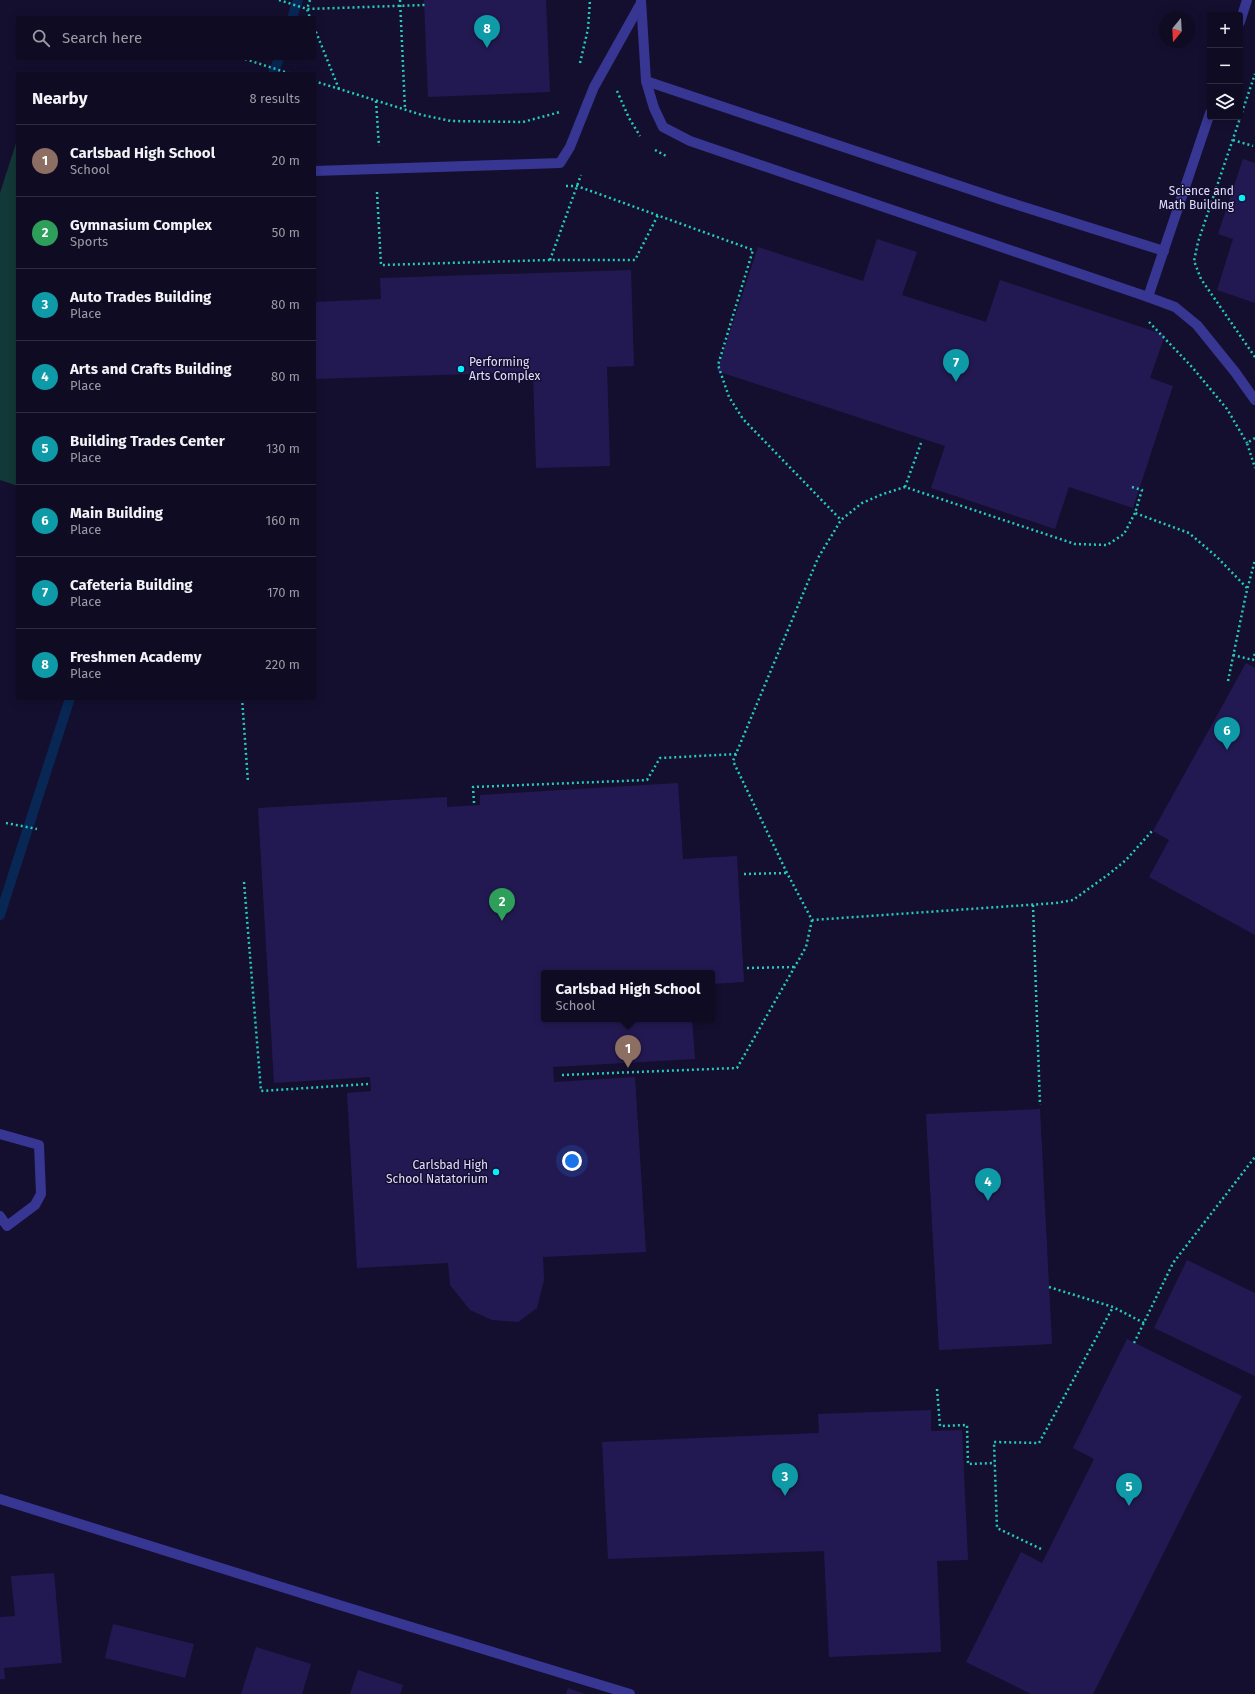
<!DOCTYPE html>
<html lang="en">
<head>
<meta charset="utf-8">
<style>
  body { margin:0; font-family:"Fira Sans",sans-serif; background:#1d1930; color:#f1f3f6 }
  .controls { position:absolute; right:12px; top:12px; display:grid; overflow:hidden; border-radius:4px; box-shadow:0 2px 10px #0003 }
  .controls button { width:36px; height:36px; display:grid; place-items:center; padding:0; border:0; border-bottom:1px solid #2f2b41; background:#0f0b23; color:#f1f3f6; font:20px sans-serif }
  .compass { position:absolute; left:1159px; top:12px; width:36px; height:36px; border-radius:50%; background:#0f0b23; box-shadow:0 2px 10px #0003; rotate:198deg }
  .you { position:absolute; left:572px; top:1161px; width:14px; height:14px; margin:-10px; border:3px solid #fff; border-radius:50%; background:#1a73e8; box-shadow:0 0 0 6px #1a73e833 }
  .badge { display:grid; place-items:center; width:26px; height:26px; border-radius:50%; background:#09eeff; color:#fff; font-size:13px; font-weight:700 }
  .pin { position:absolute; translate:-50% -33px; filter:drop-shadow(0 1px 2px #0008) }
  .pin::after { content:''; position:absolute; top:21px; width:14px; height:12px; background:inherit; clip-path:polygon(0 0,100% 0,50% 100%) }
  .popup { position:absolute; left:541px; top:970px; width:174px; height:52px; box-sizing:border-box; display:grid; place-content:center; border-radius:4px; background:#0f0b23; filter:drop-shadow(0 1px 3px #0005); font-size:13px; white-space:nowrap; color:#9b9ba6 }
  .popup b { font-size:15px; color:#f1f3f6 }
  .popup::after { content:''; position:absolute; left:50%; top:100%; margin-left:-8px; border:8px solid transparent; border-top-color:#0f0b23 }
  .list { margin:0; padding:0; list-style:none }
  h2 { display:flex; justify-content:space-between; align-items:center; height:52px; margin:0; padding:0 16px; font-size:17px }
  h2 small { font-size:13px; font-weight:400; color:#9b9ba6 }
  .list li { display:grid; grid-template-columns:26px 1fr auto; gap:12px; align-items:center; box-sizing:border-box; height:72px; padding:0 16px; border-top:1px solid #2f2b41 }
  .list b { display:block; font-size:15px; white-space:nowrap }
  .list p { margin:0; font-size:13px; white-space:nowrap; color:#9b9ba6 }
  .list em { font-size:13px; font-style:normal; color:#9b9ba6 }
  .icon { flex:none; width:22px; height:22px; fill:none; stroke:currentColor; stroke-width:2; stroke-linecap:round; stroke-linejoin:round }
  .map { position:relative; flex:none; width:1255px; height:1694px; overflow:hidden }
  .search { position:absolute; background:#0f0b23; box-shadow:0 2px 10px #0003; left:16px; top:16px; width:300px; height:44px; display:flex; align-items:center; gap:10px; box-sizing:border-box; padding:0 14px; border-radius:4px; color:#9b9ba6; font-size:15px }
  .panel { position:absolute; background:#0f0b23; box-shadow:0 2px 10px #0003; left:16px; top:72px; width:300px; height:628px; border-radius:4px }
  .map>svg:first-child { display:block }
</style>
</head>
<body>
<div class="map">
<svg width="1255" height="1694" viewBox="0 0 1255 1694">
  <rect width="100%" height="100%" fill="#140f2f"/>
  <path fill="#123937" d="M18 137V486L0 480V193Z"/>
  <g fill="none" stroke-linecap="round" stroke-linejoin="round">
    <g stroke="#082754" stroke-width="10">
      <path d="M292 18 298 0"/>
      <path d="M273 74 279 58"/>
      <path d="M0 915 70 698"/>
    </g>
  </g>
  <g fill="#231952">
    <path d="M424 0H546L550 92 428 97Z"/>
    <path d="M1243 159 1255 163V303L1217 290 1233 239 1218 234Z"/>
    <path d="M877 239 917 252 902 295 986 322 1000 280 1165 335 1150 378 1173 386 1133 508 1069 487 1055 529 931 488 945 446 717 371 758 247 863 281Z"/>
    <path d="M631 270 634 366 607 367 610 466 536 468 533 372 314 379V302L381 299 380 278Z"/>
    <path d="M1246 663 1255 668V935L1149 877 1169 840 1153 831Z"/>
    <path d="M678 783 683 859 737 856 744 982 712 984V973H544V1019H692L695 1059 553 1067 554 1082 635 1077 646 1252 543 1257 544 1280 537 1308 518 1322 492 1320 470 1310 450 1285 448 1263 357 1268 347 1093 371 1091 370 1077 274 1083 258 808 447 797V807L480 805V795Z"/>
    <path d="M1040 1109 1052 1344 939 1350 926 1114Z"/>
    <path d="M1187 1260 1255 1293V1376L1154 1328Z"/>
    <path d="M1127 1339 1242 1396 1093 1694H1031L966 1662 1021 1552 1042 1563 1094 1459 1073 1448Z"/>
    <path d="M931 1410V1431L962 1430 968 1560 937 1561 941 1652 829 1657 824 1551 608 1559 602 1442 819 1433 818 1414Z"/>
    <path d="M54 1573 62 1663 4 1668 5 1679H0V1617L15 1616 11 1576Z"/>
    <path d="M113 1624 194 1644 185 1678 105 1658Z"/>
    <path d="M256 1647 311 1664 302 1694H241Z"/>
    <path d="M358 1670 403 1685 400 1694H350Z"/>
    <path d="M568 1688 585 1694H566Z"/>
  </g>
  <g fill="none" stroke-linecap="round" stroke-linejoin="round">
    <g stroke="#25cbbc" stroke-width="2.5" stroke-dasharray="2 3" stroke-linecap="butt">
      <path d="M279 0 307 9 310 18"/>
      <path d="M310 0 307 9 425 5"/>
      <path d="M400 0 405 109"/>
      <path d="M314 27 339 89"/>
      <path d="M245 59 291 74"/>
      <path d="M580 63 588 29 590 0"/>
      <path d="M314 81 422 115 451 121 523 122 560 112"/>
      <path d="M617 91 629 118 640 136"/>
      <path d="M376 101 379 146"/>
      <path d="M1233 140 1253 146"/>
      <path d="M655 150 668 157"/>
      <path d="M566 186H577L753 250 718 365 729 397 743 419 841 520"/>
      <path d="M377 192 381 265 550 260H635L658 215"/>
      <path d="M550 260 581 175"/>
      <path d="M1149 322 1192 367 1227 409 1247 443"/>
      <path d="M1255 357 1201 279 1194 261 1198 242 1255 74"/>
      <path d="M1255 438 1247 443 1255 468"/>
      <path d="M905 487 921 443"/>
      <path d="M1132 487 1142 490 1135 513 1189 533 1217 557 1247 588"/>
      <path d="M1135 513 1124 534 1107 545 1075 544 905 487 883 494 862 503 841 520 818 558 733 761 787 873 812 920 1056 903 1073 900 1109 874 1126 860 1152 831"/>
      <path d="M1233 655 1253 660 1255 653"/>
      <path d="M1228 681 1246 594 1255 560"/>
      <path d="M242 698 248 782"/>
      <path d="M474 803 473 787 647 780 660 758 737 754"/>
      <path d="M6 823 37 829"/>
      <path d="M744 874 787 873"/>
      <path d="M244 882 261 1091 368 1084"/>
      <path d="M1033 905 1040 1105"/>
      <path d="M747 968 795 967"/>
      <path d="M562 1075 737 1068 806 947 812 920"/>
      <path d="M1049 1287 1113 1307 1144 1323"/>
      <path d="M1134 1343 1173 1263 1255 1157"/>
      <path d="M937 1389 940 1426 967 1425 968 1464 995 1463"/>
      <path d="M1041 1549 997 1528 994 1442 1039 1443 1113 1307"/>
    </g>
    <g stroke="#373692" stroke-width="10">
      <path d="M641 0 646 81 654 108 663 127 690 141 1148 297 1175 307 1197 325 1235 372 1255 400"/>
      <path d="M1240 22 1247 0"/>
      <path d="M646 81 1005 201 1164 251"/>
      <path d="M314 171 560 163 570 147 594 87 641 3"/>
      <path d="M1148 297 1210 113"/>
      <path d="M0 1134 39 1145 41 1194 35 1205 7 1226 0 1216"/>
      <path d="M0 1499 336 1604 630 1694"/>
    </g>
  </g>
  <g fill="#09eeff" stroke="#140f2f" stroke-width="1.5">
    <circle cx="1242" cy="198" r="4"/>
    <circle cx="461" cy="369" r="4"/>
    <circle cx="496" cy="1172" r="4"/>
  </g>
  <g text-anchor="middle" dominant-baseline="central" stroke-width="3" stroke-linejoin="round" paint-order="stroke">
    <g font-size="12" fill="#e0ddff" stroke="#140f2f" text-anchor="end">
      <text x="1234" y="191">Science and<tspan x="1234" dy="14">Math Building</tspan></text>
      <text x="469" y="362" text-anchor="start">Performing<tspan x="469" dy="14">Arts Complex</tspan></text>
      <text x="488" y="1165">Carlsbad High<tspan x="488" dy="14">School Natatorium</tspan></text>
    </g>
  </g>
</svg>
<div class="controls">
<button>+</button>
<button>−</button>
<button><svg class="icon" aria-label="layers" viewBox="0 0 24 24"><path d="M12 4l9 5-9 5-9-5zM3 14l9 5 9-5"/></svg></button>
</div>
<svg class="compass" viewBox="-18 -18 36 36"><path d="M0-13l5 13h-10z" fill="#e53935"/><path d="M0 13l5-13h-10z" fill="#9b9ba6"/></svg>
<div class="you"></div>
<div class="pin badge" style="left:628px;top:1068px;background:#8d6e63">1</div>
<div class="popup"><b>Carlsbad High School</b>School</div>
<div class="pin badge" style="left:502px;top:921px;background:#2e9e5b">2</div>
<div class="pin badge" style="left:785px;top:1496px;background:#0f9aa8">3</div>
<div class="pin badge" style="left:988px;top:1201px;background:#0f9aa8">4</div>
<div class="pin badge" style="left:1129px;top:1506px;background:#0f9aa8">5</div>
<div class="pin badge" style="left:1227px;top:750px;background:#0f9aa8">6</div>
<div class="pin badge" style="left:956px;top:382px;background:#0f9aa8">7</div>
<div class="pin badge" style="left:487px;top:48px;background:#0f9aa8">8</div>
<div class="search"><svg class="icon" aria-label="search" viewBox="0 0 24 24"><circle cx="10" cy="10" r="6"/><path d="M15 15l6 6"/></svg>Search here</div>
<section class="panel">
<h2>Nearby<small>8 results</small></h2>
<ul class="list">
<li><span class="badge" style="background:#8d6e63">1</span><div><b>Carlsbad High School</b><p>School</p></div><em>20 m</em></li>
<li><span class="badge" style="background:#2e9e5b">2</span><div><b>Gymnasium Complex</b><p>Sports</p></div><em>50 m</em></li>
<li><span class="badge" style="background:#0f9aa8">3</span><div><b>Auto Trades Building</b><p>Place</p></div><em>80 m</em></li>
<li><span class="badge" style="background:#0f9aa8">4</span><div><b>Arts and Crafts Building</b><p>Place</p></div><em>80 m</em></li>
<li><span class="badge" style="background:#0f9aa8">5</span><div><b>Building Trades Center</b><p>Place</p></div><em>130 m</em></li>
<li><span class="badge" style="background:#0f9aa8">6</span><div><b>Main Building</b><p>Place</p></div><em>160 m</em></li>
<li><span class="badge" style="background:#0f9aa8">7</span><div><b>Cafeteria Building</b><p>Place</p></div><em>170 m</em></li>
<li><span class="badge" style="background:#0f9aa8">8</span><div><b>Freshmen Academy</b><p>Place</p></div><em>220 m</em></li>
</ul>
</section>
</div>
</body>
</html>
